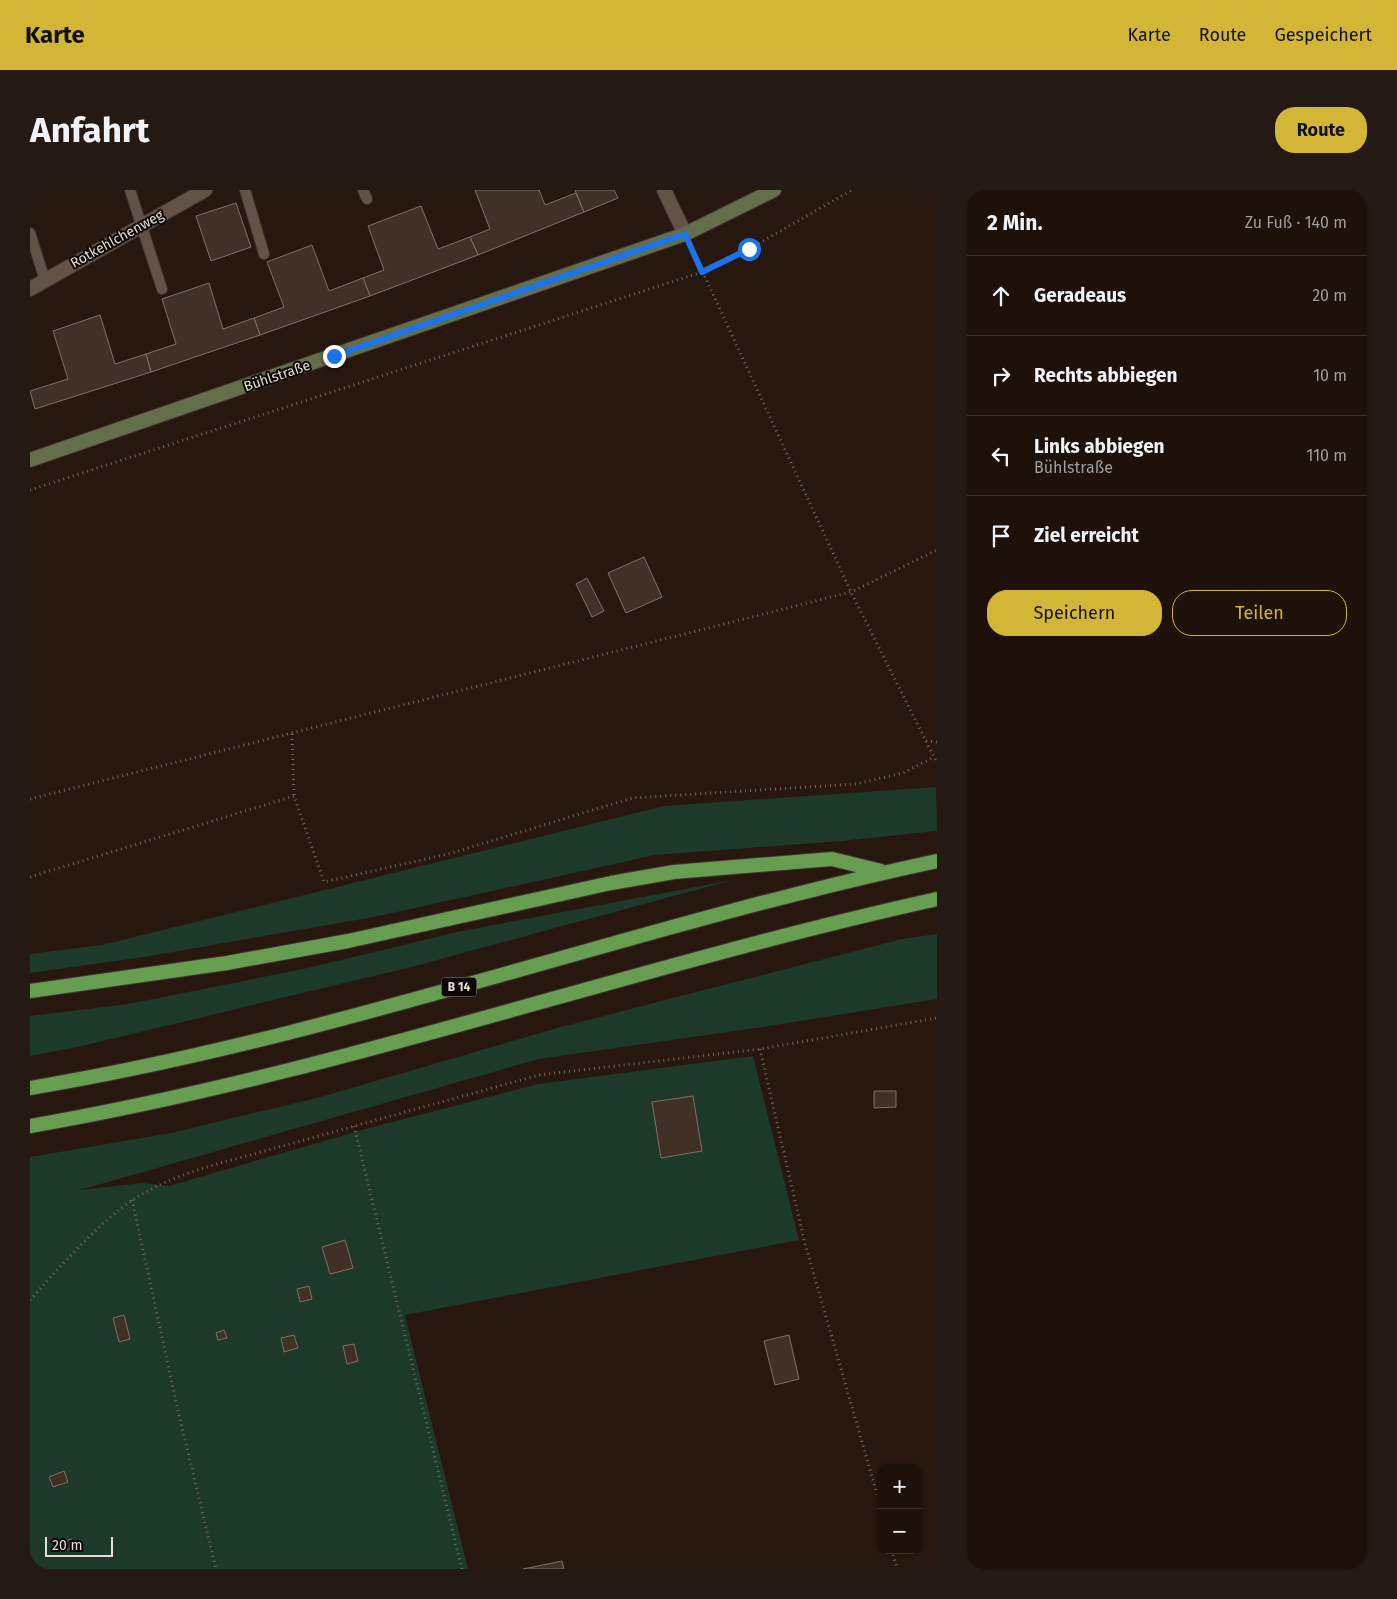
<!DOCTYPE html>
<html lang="de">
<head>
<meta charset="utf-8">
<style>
  body { margin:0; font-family:"Fira Sans",sans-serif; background:#251a13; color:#f1f3f6 }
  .controls { position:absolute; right:15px; bottom:15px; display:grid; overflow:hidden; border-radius:10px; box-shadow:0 1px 4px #0004 }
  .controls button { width:45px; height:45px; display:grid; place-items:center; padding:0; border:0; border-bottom:1px solid #3b312b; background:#1d110a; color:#f1f3f6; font:25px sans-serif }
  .scale { position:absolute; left:15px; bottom:12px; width:68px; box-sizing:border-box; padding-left:5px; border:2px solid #e7dcd5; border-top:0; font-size:14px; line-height:18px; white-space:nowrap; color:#e7dcd5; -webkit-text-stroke:4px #0b0503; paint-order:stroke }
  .stop { position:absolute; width:15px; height:15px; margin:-11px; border:4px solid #1a73e8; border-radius:50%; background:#fff }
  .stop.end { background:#1a73e8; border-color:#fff; box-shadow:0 1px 5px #0008 }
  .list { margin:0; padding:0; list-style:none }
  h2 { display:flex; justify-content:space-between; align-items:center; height:65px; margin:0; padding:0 20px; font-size:21px }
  h2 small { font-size:16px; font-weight:400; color:#a09d9c }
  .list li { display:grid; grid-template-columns:32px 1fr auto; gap:15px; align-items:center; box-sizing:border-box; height:80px; padding:0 20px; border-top:1px solid #3b312b }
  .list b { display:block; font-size:19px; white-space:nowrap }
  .list p { margin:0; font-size:16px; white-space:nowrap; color:#a09d9c }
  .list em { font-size:16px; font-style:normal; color:#a09d9c }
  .actions { display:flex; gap:10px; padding:15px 20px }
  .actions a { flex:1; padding:11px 0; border:1px solid #d3b635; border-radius:20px; text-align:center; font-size:18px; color:#d3b635 }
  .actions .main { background:#d3b635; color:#111 }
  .icon { flex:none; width:28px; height:28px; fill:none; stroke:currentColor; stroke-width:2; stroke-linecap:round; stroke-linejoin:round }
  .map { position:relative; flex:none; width:907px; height:1379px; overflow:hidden; border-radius:20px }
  header { display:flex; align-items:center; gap:30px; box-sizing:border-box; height:70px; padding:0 25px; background:#d3b635; color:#111 }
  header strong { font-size:24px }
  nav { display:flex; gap:28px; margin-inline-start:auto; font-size:18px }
  .intro { display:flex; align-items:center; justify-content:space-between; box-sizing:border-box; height:120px; padding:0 30px }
  h1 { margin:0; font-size:35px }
  .button { padding:12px 22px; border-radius:20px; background:#d3b635; color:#111; font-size:18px; font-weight:700 }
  main { display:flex; gap:30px; padding:0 30px }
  aside { flex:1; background:#1d110a; border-radius:20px; box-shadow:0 1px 4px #0004 }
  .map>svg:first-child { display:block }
</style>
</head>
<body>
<header>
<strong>Karte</strong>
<nav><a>Karte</a><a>Route</a><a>Gespeichert</a></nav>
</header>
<div class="intro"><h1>Anfahrt</h1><a class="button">Route</a></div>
<main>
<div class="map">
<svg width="907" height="1379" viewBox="0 0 907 1379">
  <rect width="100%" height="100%" fill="#27170e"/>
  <g fill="#1c392a">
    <path d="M906 597 907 641 811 651 625 665 344 727 114 767 0 783V764L72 755 634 616Z"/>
    <path d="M703 690 385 776 48 857 0 866V826L98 814 273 779 432 741Z"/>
    <path d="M907 744V809L733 837 509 869 50 1000 112 993 139 996 332 940 508 894 723 866 769 1050 375 1125 438 1379H0V967L141 943 287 908 527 838 872 749Z"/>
  </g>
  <g fill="#413026" stroke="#837065">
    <path d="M445 0H509L515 15 546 3 554 22 448 65 440 47 460 39Z"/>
    <path d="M545 0H584L588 8 554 22Z"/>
    <path d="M206 13 221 57 181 71 166 26Z"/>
    <path d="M391 16 408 59 440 47 448 65 340 106 333 88 354 80 338 36Z"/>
    <path d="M282 55 299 101 333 88 340 106 230 145 224 128 254 117 237 72Z"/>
    <path d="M179 93 193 139 224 128 230 145 121 182 116 164 146 154 132 109Z"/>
    <path d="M70 125 85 174 116 164 121 182 5 219 0 201 38 189 23 141Z"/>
    <path d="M614 367 632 407 596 423 578 383Z"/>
    <path d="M557 388 574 421 562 427 546 394Z"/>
    <path d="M844 901H866V917L844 918Z"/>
    <path d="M663 906 672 961 631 968 622 912Z"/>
    <path d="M315 1050 323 1078 300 1084 292 1057Z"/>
    <path d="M279 1096 282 1109 270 1112 267 1099Z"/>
    <path d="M94 1125 100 1149 89 1152 83 1128Z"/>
    <path d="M194 1140 197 1148 188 1150 186 1143Z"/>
    <path d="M264 1145 268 1158 254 1162 251 1148Z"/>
    <path d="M759 1145 769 1189 745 1195 734 1151Z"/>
    <path d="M324 1154 328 1171 317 1174 313 1156Z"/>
    <path d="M34 1281 38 1292 23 1297 19 1287Z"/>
    <path d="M41 1349 44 1357 33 1361 30 1353Z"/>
    <path d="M532 1371 534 1379H493Z"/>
  </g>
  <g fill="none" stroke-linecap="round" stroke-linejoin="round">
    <defs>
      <g id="service">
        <path d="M100 0 132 99"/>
        <path d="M215 0 234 64"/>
        <path d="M333 0 337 9"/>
        <path d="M0 43 15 90"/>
      </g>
      <g id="minor">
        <path d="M634 0 655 44"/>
        <path d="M0 99 175 0"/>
      </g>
      <path id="secondary" d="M0 270 655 44 744 0"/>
      <g id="trunk">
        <path d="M0 801 197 773 318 751 581 693 644 682 802 669 851 681"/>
        <path d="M0 898C308 847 602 736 907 671"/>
        <path d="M0 936C308 883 602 776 907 709"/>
      </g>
    </defs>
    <use href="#service" stroke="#3f332f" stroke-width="12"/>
    <use href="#minor" stroke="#3f332f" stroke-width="16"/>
    <use href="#secondary" stroke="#3f332f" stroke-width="16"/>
    <use href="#trunk" stroke="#3f332f" stroke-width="16"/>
    <g stroke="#74665e" stroke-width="3" stroke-dasharray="1 4" stroke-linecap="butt">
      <path d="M662 59 821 402 907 573"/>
      <path d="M0 300 672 82 719 59 822 0"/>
      <path d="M262 544 264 606"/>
      <path d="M896 551 907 552"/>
      <path d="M0 609 821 402 907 360"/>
      <path d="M0 687 264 606 294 692 422 663 602 608 826 594 873 583 904 567"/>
      <path d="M730 859 774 1050 851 1318"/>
      <path d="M324 936 432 1379"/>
      <path d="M102 1010 149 1225 186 1379"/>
      <path d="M0 1110C28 1079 70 1031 104 1009 126 995 149 986 173 978L509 885 730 859 907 828"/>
      <path d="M862 1360 867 1379"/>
    </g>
    <use href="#service" stroke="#655247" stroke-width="10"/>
    <use href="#minor" stroke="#655247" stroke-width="14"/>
    <use href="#secondary" stroke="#656e4a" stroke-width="14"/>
    <use href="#trunk" stroke="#669d50" stroke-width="14"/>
  </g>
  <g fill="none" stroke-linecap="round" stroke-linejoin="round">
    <path stroke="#1a73e8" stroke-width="6" d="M304 166 655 44 672 82 719 59"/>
  </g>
  <g text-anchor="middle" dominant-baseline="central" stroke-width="4" stroke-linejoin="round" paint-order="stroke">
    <rect fill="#0b0503" stroke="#a59c96" stroke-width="1" x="411.5" y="787.5" width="35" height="19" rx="4"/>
    <g font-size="12" font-weight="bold" fill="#e7dcd5">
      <text x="429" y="797">B 14</text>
    </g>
    <g font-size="14" fill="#e7dcd5" stroke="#0b0503">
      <text transform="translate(87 49) rotate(-29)">Rotkehlchenweg</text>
      <text transform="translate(247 186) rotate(-19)">Bühlstraße</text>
    </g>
  </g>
</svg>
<div class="controls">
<button>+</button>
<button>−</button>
</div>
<div class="scale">20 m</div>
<div class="stop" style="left:719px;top:59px"></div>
<div class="stop end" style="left:304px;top:166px"></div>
</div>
<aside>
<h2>2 Min.<small>Zu Fuß · 140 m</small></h2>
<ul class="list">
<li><svg class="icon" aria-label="ahead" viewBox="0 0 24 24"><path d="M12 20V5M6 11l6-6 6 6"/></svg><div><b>Geradeaus</b></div><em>20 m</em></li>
<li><svg class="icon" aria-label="right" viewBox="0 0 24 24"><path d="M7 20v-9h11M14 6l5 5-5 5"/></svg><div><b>Rechts abbiegen</b></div><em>10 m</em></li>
<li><svg class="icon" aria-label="left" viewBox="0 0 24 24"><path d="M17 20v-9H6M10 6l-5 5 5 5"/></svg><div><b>Links abbiegen</b><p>Bühlstraße</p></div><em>110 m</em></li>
<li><svg class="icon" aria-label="arrive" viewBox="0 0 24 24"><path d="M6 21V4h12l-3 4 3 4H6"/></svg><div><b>Ziel erreicht</b></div></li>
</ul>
<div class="actions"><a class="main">Speichern</a><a>Teilen</a></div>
</aside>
</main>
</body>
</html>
